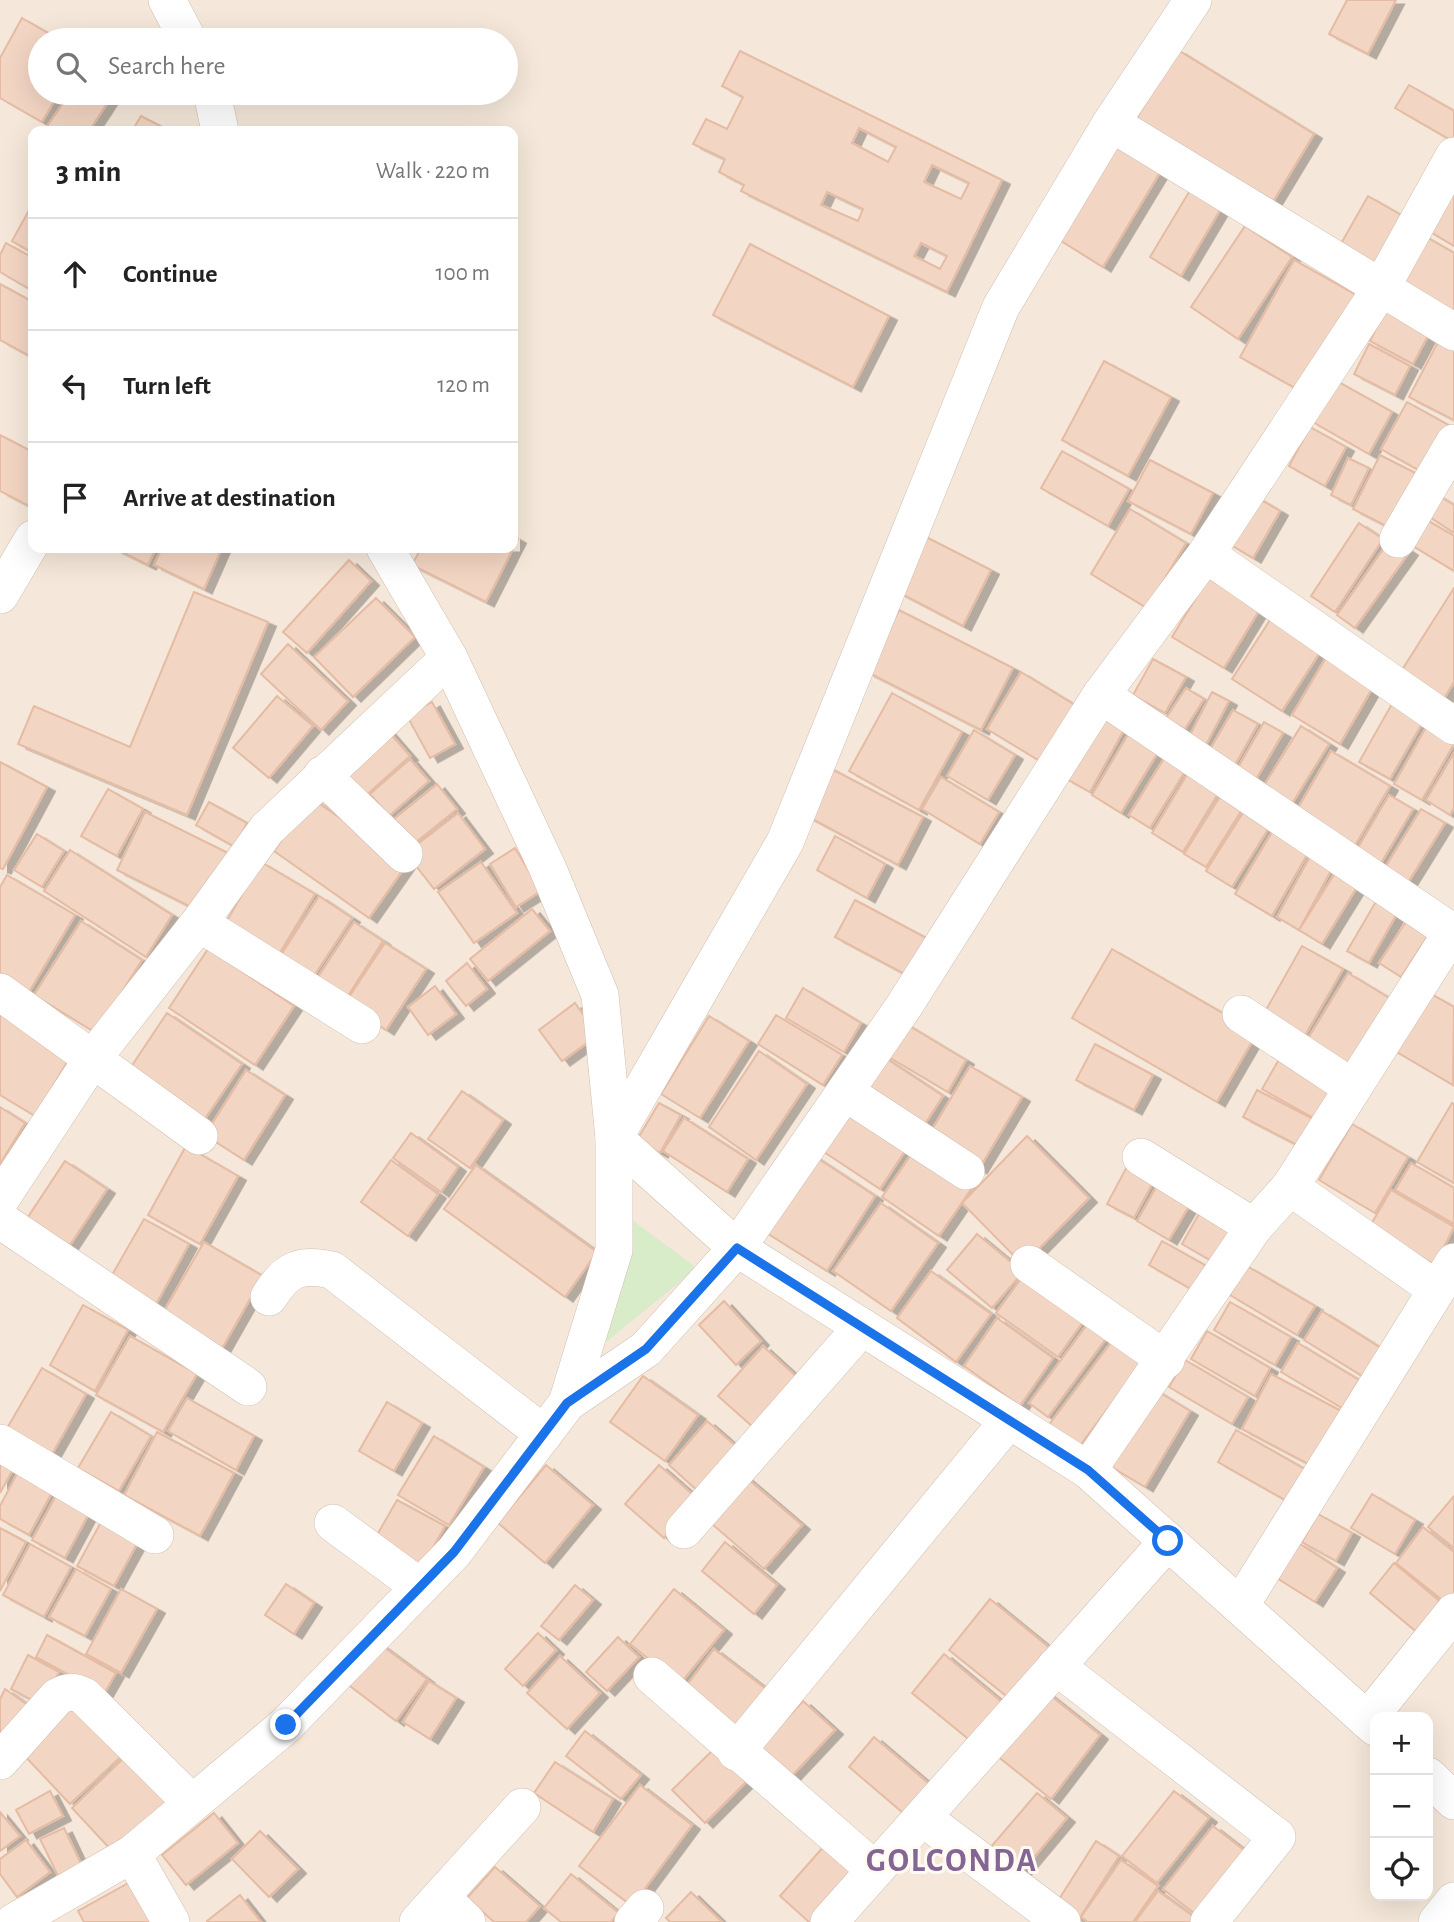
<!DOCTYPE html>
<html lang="en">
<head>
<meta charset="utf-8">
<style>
  body { margin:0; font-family:"Alegreya Sans",sans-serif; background:#f6f6f6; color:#222 }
  .controls { position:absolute; right:21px; bottom:21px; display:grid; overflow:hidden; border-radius:14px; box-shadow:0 7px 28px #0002 }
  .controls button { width:63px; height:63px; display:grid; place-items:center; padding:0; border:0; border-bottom:2px solid #e0e0e0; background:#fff; color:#222; font:35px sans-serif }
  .stop { position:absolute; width:21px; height:21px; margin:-16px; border:5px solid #1a73e8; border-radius:50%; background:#fff }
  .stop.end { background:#1a73e8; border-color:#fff; box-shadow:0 2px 7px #0008 }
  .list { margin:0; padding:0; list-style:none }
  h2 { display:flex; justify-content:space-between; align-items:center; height:91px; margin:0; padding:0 28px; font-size:30px }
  h2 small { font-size:23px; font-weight:400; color:#767676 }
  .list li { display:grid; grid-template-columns:46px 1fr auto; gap:21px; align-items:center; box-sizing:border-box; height:112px; padding:0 28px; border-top:2px solid #e0e0e0 }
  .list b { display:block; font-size:26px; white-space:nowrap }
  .list em { font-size:23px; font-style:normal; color:#767676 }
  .icon { flex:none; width:38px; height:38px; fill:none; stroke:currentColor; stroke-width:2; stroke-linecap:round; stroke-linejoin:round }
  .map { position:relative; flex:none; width:1454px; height:1922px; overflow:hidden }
  .search { position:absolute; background:#fff; box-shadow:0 7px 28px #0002; left:28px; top:28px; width:490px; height:77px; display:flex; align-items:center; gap:18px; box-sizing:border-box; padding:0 24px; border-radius:38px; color:#767676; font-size:26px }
  .panel { position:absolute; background:#fff; box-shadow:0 7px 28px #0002; left:28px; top:126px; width:490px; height:427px; border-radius:14px }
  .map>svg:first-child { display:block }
</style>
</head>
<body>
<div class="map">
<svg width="1454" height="1922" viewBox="0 0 1454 1922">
  <defs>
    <filter id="shadow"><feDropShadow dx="8" dy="4.5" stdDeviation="0" flood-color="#0004"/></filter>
  </defs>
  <rect width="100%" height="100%" fill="#fdf6ec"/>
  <path fill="#f5e8da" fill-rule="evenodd" d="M0 0H1454V1922H0ZM40 40H506V93H40ZM33 131H513V548H33ZM1375 1717H1428V1896H1375Z"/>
  <path fill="#d8ecc9" d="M628 1217 697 1268 606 1342Z"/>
  <g fill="#f3d5c3" stroke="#e6bba3" stroke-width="2" fill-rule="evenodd" filter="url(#shadow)">
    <path d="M1347 0H1396L1368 54 1329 34Z"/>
    <path d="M22 18 60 40H40V93H59L42 122 0 98V58Z"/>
    <path d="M1178 50 1314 134 1268 210 1132 126Z"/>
    <path d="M740 51 1002 180 947 292 741 191 744 185 719 172 725 159 693 144 706 119 727 129 743 97 722 86ZM859 128 896 147 888 162 852 143ZM932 165 969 183 961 199 924 182ZM827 192 863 209 858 221 821 205ZM921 243 947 256 940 269 914 256Z"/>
    <path d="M1409 85 1454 111V142L1395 108Z"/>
    <path d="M70 93H114L89 131H44Z"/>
    <path d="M141 116 170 131H132Z"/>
    <path d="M1116 134 1165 164 1103 267 1053 236Z"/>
    <path d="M1454 184V246L1427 230Z"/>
    <path d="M1192 187 1223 205 1181 276 1150 257Z"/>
    <path d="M1368 196 1403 216 1368 276 1334 256Z"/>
    <path d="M33 203V253L12 241Z"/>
    <path d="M1245 226 1292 257 1238 339 1191 307Z"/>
    <path d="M1423 235 1454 253V313L1392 290Z"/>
    <path d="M6 243 33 258V291L0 272V255Z"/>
    <path d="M750 244 889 316 853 387 713 315Z"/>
    <path d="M1294 260 1358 296 1304 393 1240 357Z"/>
    <path d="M0 284 33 302V358L0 340Z"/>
    <path d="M1385 310 1429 334 1413 364 1370 341Z"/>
    <path d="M1438 342 1454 350V420L1409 397Z"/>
    <path d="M1369 344 1410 366 1395 395 1354 374Z"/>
    <path d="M1104 361 1171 397 1128 476 1062 440Z"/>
    <path d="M1335 380 1392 412 1369 454 1311 421Z"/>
    <path d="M1407 402 1450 426 1424 473 1381 449Z"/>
    <path d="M1310 427 1346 447 1325 486 1289 466Z"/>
    <path d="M0 435 33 452V508L0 491Z"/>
    <path d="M1062 451 1129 489 1108 526 1041 488Z"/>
    <path d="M1380 455 1427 479 1400 533 1353 509Z"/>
    <path d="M1348 458 1369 468 1351 505 1331 495Z"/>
    <path d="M1150 460 1213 493 1191 534 1128 501Z"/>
    <path d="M1431 491 1454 505V533L1419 510Z"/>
    <path d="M1253 495 1280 511 1253 558 1226 542Z"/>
    <path d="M1130 509 1186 543 1147 608 1091 574Z"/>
    <path d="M1418 515 1454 536V571L1403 540Z"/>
    <path d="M1359 523 1383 539 1335 612 1311 596Z"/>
    <path d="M513 536 518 539 486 602 412 565 421 548H513Z"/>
    <path d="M926 537 991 570 963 626 898 592Z"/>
    <path d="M1391 538 1410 551 1355 628 1337 615Z"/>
    <path d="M114 548H156L148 565Z"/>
    <path d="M162 548H222L204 589 154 565Z"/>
    <path d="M349 560 371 581 307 653 283 632Z"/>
    <path d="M1208 578 1260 609 1224 668 1172 637Z"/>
    <path d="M1454 588V682L1443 700 1400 673Z"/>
    <path d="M194 592 268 622 187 815 18 744 34 706 130 747Z"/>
    <path d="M376 598 415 637 353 697 314 657Z"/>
    <path d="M899 610 1013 668 981 730 867 672Z"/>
    <path d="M1272 617 1322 649 1282 711 1232 679Z"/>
    <path d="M288 644 348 701 321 730 261 674Z"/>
    <path d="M1330 651 1377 680 1340 744 1292 715Z"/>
    <path d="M1153 659 1186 677 1165 713 1133 695Z"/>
    <path d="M1021 672 1083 710 1048 766 987 729Z"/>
    <path d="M1186 688 1204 699 1185 729 1166 718Z"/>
    <path d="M1212 692 1229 701 1206 745 1189 737Z"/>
    <path d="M892 693 962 732 919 810 849 771Z"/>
    <path d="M277 696 313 726 269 778 233 748Z"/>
    <path d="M432 702 455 744 430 758 407 716Z"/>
    <path d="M1393 702 1424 720 1390 779 1359 762Z"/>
    <path d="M1233 710 1258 724 1235 765 1209 751Z"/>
    <path d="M1101 712 1126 726 1090 792 1065 778Z"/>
    <path d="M1264 722 1283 733 1255 781 1236 771Z"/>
    <path d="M1429 722 1454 744 1422 800 1394 784Z"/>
    <path d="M383 725 410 756 361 800 334 769Z"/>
    <path d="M1301 726 1329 744 1288 810 1260 792Z"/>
    <path d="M974 730 1015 755 988 800 947 776Z"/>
    <path d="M1130 731 1160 749 1121 813 1092 795Z"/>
    <path d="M1331 751 1390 786 1353 849 1294 815Z"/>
    <path d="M1168 752 1189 765 1150 828 1129 815Z"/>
    <path d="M1454 753V808L1450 815 1426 800Z"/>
    <path d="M410 759 429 781 389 816 370 794Z"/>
    <path d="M0 762 47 787 3 869 0 868Z"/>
    <path d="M828 767 923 817 898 865 803 814Z"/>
    <path d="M1191 768 1222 787 1183 852 1152 833Z"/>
    <path d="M941 777 999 812 980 844 922 809Z"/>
    <path d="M437 784 457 809 409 848 389 823Z"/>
    <path d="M108 789 143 809 117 856 81 836Z"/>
    <path d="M1221 795 1243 808 1206 867 1184 854Z"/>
    <path d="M1389 795 1413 809 1377 870 1353 856Z"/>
    <path d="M311 798 407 864 369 918 274 851Z"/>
    <path d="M209 802 247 823 235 847 196 825Z"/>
    <path d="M1246 808 1272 823 1232 887 1206 871Z"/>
    <path d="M1421 809 1445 823 1404 889 1381 874Z"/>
    <path d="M145 812 230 854 201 912 117 870Z"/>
    <path d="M458 813 485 849 434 889 406 853Z"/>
    <path d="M1275 827 1311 848 1272 916 1235 894Z"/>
    <path d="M37 834 64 851 42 887 14 870Z"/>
    <path d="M835 836 885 864 867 898 817 870Z"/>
    <path d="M515 848 541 891 516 907 490 864Z"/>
    <path d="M70 850 172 915 146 957 44 891Z"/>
    <path d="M1313 851 1335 863 1299 930 1277 917Z"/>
    <path d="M261 862 315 894 278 956 225 924Z"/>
    <path d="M481 862 517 913 474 943 438 892Z"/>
    <path d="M1340 865 1362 879 1322 944 1299 930Z"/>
    <path d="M7 875 75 915 26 997 0 981V887Z"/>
    <path d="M319 896 352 918 310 982 277 961Z"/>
    <path d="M1378 898 1399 910 1369 963 1347 951Z"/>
    <path d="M855 900 932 941 912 978 835 937Z"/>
    <path d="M532 909 550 931 488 981 470 959Z"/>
    <path d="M1409 917 1431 931 1401 977 1379 963Z"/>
    <path d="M81 921 142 960 96 1033 34 995Z"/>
    <path d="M354 922 383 941 344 1002 314 983Z"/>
    <path d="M385 943 426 969 386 1030 345 1003Z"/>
    <path d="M1302 946 1343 969 1303 1039 1262 1017Z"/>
    <path d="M208 949 294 1006 255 1065 169 1008Z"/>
    <path d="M1112 949 1257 1033 1217 1102 1072 1018Z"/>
    <path d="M467 963 487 989 466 1006 446 981Z"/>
    <path d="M1348 973 1391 999 1351 1066 1307 1040Z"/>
    <path d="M435 986 456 1014 428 1035 408 1007Z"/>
    <path d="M803 988 861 1023 844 1052 786 1018Z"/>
    <path d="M1424 990 1454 1007 1453 1085 1390 1048Z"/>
    <path d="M575 1003 598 1035 562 1061 539 1030Z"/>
    <path d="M0 1011 72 1054 35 1116 0 1095Z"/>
    <path d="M167 1013 242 1064 200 1126 125 1076Z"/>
    <path d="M776 1015 842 1055 823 1085 758 1044Z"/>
    <path d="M709 1016 749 1041 700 1118 661 1094Z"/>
    <path d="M901 1021 966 1060 948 1092 882 1053Z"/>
    <path d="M1095 1044 1153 1075 1134 1110 1076 1080Z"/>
    <path d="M759 1051 807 1084 756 1160 709 1127Z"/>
    <path d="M1282 1054 1337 1085 1317 1120 1262 1089Z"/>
    <path d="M881 1055 943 1096 919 1133 857 1092Z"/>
    <path d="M970 1066 1022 1097 979 1169 927 1138Z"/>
    <path d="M246 1070 285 1095 244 1160 205 1135Z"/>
    <path d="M1257 1090 1317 1121 1303 1148 1243 1117Z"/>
    <path d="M462 1091 503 1120 470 1168 428 1139Z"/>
    <path d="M847 1096 913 1139 880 1189 815 1146Z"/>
    <path d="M659 1103 681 1115 660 1153 637 1140Z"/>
    <path d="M1452 1103 1454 1104V1183L1417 1162Z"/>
    <path d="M0 1107 25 1123 0 1164Z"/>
    <path d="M684 1118 748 1159 727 1192 663 1151Z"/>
    <path d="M1352 1124 1408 1157 1375 1213 1319 1180Z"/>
    <path d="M411 1133 458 1167 441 1192 393 1158Z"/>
    <path d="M1027 1136 1089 1198 1023 1265 962 1203Z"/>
    <path d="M186 1146 238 1176 200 1244 148 1215Z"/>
    <path d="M917 1146 974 1185 939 1236 882 1197Z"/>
    <path d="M811 1154 875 1196 827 1271 762 1230Z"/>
    <path d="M391 1160 438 1194 408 1236 361 1202Z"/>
    <path d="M65 1161 107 1189 64 1254 22 1226Z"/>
    <path d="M1130 1161 1157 1175 1134 1218 1107 1204Z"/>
    <path d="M1411 1163 1454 1188V1224L1395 1190Z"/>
    <path d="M476 1165 597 1252 565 1297 444 1209Z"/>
    <path d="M1159 1182 1192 1201 1169 1240 1137 1221Z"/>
    <path d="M1391 1190 1454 1227 1435 1265 1370 1226Z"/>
    <path d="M881 1203 938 1243 891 1311 833 1271Z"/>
    <path d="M1204 1205 1244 1228 1222 1267 1182 1244Z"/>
    <path d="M144 1219 189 1244 154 1308 108 1282Z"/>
    <path d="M977 1234 1023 1272 992 1308 947 1270Z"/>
    <path d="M1162 1241 1219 1273 1205 1297 1149 1265Z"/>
    <path d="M204 1242 263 1276 220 1352 160 1318Z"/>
    <path d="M1247 1266 1315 1306 1297 1335 1230 1295Z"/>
    <path d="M1028 1269 1090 1312 1058 1357 996 1313Z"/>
    <path d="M931 1271 991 1314 956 1362 897 1318Z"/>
    <path d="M724 1301 761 1341 736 1365 699 1325Z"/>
    <path d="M1230 1302 1291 1337 1275 1365 1214 1330Z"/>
    <path d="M83 1305 128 1330 95 1391 50 1365Z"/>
    <path d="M1322 1311 1384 1350 1367 1379 1304 1340Z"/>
    <path d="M997 1318 1053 1358 1020 1406 964 1366Z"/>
    <path d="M1092 1318 1111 1332 1048 1417 1029 1403Z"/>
    <path d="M1207 1331 1270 1368 1255 1396 1191 1359Z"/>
    <path d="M1119 1332 1148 1355 1078 1448 1048 1426Z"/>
    <path d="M130 1336 197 1374 163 1432 96 1395Z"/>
    <path d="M1298 1343 1359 1380 1342 1408 1281 1372Z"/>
    <path d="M763 1346 799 1379 754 1428 718 1396Z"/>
    <path d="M1185 1360 1248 1397 1232 1424 1169 1387Z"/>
    <path d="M42 1368 86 1394 47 1463 2 1437Z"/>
    <path d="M1271 1374 1345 1413 1316 1468 1242 1429Z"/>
    <path d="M643 1376 698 1415 665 1461 610 1422Z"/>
    <path d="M1154 1389 1190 1411 1145 1487 1108 1465Z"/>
    <path d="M187 1398 254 1436 236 1470 168 1431Z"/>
    <path d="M387 1402 422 1423 394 1471 359 1451Z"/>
    <path d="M111 1412 151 1436 119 1491 78 1468Z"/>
    <path d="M707 1421 738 1448 700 1493 669 1465Z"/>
    <path d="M1236 1430 1310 1472 1292 1504 1218 1462Z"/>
    <path d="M157 1432 234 1473 200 1536 124 1495Z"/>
    <path d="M434 1436 484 1467 449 1525 398 1495Z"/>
    <path d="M0 1454 16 1464 0 1493Z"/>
    <path d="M546 1465 593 1505 545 1563 498 1523Z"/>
    <path d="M659 1465 698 1499 664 1538 625 1504Z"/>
    <path d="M20 1468 55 1487 29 1535 0 1519V1506Z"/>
    <path d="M742 1474 802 1525 764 1569 705 1518Z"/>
    <path d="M60 1488 93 1506 65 1558 32 1540Z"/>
    <path d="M1372 1494 1415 1520 1395 1554 1351 1528Z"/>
    <path d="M1454 1496V1548L1428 1527Z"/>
    <path d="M397 1500 445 1526 421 1569 373 1542Z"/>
    <path d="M106 1513 143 1533 114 1586 77 1566Z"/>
    <path d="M1318 1514 1352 1533 1336 1561 1302 1542Z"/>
    <path d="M1423 1527 1454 1552V1593L1446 1603 1396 1563Z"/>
    <path d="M0 1528 26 1542 0 1591Z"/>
    <path d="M725 1542 777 1585 754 1614 702 1571Z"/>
    <path d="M1297 1542 1337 1568 1315 1602 1275 1577Z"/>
    <path d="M30 1544 71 1567 44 1617 3 1595Z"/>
    <path d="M1394 1563 1443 1604 1419 1634 1370 1593Z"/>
    <path d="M76 1569 111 1589 85 1636 49 1617Z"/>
    <path d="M286 1584 314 1603 294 1634 265 1615Z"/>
    <path d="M575 1585 593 1600 559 1640 541 1626Z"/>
    <path d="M121 1589 157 1609 121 1673 86 1654Z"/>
    <path d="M674 1589 724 1630 680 1684 630 1644Z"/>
    <path d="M990 1599 1051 1649 1010 1699 949 1650Z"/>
    <path d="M538 1633 556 1650 523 1686 505 1669Z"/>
    <path d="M47 1635 116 1673 104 1694 36 1657Z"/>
    <path d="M618 1637 639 1657 607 1691 586 1672Z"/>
    <path d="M373 1639 427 1679 396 1721 342 1680Z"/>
    <path d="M714 1649 770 1692 741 1731 684 1689Z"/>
    <path d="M944 1654 1009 1708 977 1746 912 1693Z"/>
    <path d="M28 1655 59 1672 41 1705 11 1689Z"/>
    <path d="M560 1656 600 1693 567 1729 527 1693Z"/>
    <path d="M429 1681 456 1698 430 1739 403 1722Z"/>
    <path d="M5 1689 32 1708 0 1737V1699Z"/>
    <path d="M1046 1692 1100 1735 1051 1799 996 1755Z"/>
    <path d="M78 1700 126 1752 70 1804 21 1752Z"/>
    <path d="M803 1701 835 1730 789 1779 758 1750Z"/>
    <path d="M585 1731 641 1775 621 1799 566 1756Z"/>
    <path d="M874 1737 934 1788 909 1818 849 1767Z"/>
    <path d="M714 1749 746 1782 705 1823 672 1790Z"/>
    <path d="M132 1750 174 1801 114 1853 72 1808Z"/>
    <path d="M555 1762 613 1799 593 1832 534 1793Z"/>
    <path d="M640 1785 692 1825 632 1906 579 1866Z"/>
    <path d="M50 1791 63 1816 29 1834 16 1810Z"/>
    <path d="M1174 1791 1209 1818 1157 1883 1122 1856Z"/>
    <path d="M1037 1793 1067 1818 1015 1880 985 1854Z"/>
    <path d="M0 1812 20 1836 0 1851Z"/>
    <path d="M214 1813 238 1843 186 1885 162 1855Z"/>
    <path d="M1213 1826 1249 1854 1199 1917 1163 1889Z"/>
    <path d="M64 1828 84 1870 61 1882 40 1839Z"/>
    <path d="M260 1831 298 1869 269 1897 232 1859Z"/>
    <path d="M26 1840 50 1872 17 1897 0 1874V1859Z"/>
    <path d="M1096 1841 1119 1856 1079 1919 1056 1904Z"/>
    <path d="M825 1845 856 1873 813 1922H809L780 1896Z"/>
    <path d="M1121 1860 1158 1886 1133 1922H1088L1081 1917Z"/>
    <path d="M495 1867 540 1906 526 1922H494L467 1898Z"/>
    <path d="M571 1874 619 1913 611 1922H561L544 1908Z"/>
    <path d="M132 1881 154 1922H84L78 1911Z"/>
    <path d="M1158 1891 1197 1919 1195 1922H1135Z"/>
    <path d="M691 1892 722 1922H670L666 1918Z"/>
    <path d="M240 1895 261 1922H207V1921Z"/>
  </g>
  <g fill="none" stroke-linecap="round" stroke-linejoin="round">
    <defs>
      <g id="minor">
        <path d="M167 0 188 40"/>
        <path d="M1193 0 1111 123 1001 307 785 842 614 1138 737 1248 1088 1470 1375 1727"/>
        <path d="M212 93 220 131"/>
        <path d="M1111 123 1454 332"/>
        <path d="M1398 539 1454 443"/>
        <path d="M1206 554 1454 726"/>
        <path d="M0 595 33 539"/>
        <path d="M1101 695 1452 932"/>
        <path d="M322 775 404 854"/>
        <path d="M199 923 362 1025"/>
        <path d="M0 992 199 1136"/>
        <path d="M1241 1014 1353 1088"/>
        <path d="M845 1092 966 1171"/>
        <path d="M1141 1157 1254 1227"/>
        <path d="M1290 1187 1436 1289"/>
        <path d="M0 1200 93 1058 199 923 267 829 449 658"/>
        <path d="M0 1220 248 1387"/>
        <path d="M1029 1264 1166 1360"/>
        <path d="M269 1297C286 1269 300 1263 332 1270L544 1434"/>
        <path d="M567 1403 646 1349 737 1248 904 1006 1101 695 1206 554 1381 288 1454 156"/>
        <path d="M0 1443 155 1535"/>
        <path d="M1088 1470 1254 1227 1290 1187 1454 929"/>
        <path d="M333 1523 420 1587"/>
        <path d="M684 1530 862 1327"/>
        <path d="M1240 1606 1454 1262"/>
        <path d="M1056 1666 1277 1837 1209 1922"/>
        <path d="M652 1676 875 1870"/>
        <path d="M1367 1720 1454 1612"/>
        <path d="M736 1752 1009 1420"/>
        <path d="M0 1761 57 1697C68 1691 73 1691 84 1696L192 1803"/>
        <path d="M1428 1776 1454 1801"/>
        <path d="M923 1818 1062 1922"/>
        <path d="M132 1854 171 1922"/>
        <path d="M441 1897 467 1922"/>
        <path d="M14 1922 132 1854 286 1725 454 1552 567 1403 614 1250V1138L600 995 548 869 449 658 385 548"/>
        <path d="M418 1922 522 1807"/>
        <path d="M633 1922 645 1908"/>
        <path d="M829 1922 1168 1541"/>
        <path d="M1437 1922 1454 1901"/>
      </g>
    </defs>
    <use href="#minor" stroke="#d1beb0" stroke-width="38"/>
    <use href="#minor" stroke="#fff" stroke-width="37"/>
  </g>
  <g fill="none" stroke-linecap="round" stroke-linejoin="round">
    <path stroke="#1a73e8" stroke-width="9" d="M286 1725 454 1552 567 1403 646 1349 737 1248 1088 1470 1168 1541"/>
  </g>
  <g text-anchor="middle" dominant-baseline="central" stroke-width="6" stroke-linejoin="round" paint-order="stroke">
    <g font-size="33" font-weight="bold" letter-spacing="2" fill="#846695" stroke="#fffaf3">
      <text x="952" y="1861">GOLCONDA</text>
    </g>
  </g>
</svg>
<div class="controls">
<button>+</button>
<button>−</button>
<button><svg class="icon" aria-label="locate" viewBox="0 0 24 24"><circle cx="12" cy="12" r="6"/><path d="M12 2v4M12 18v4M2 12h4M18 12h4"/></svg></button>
</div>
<div class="stop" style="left:1168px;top:1541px"></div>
<div class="stop end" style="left:286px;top:1725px"></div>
<div class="search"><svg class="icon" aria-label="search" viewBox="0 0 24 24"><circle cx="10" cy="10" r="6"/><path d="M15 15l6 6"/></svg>Search here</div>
<section class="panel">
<h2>3 min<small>Walk · 220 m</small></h2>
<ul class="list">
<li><svg class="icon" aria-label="ahead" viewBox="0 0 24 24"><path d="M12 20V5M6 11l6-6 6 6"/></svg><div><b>Continue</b></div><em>100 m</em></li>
<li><svg class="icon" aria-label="left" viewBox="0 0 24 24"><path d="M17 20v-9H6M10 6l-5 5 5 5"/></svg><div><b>Turn left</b></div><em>120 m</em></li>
<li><svg class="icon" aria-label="arrive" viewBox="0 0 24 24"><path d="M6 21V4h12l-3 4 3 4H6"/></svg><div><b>Arrive at destination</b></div></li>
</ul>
</section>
</div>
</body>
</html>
